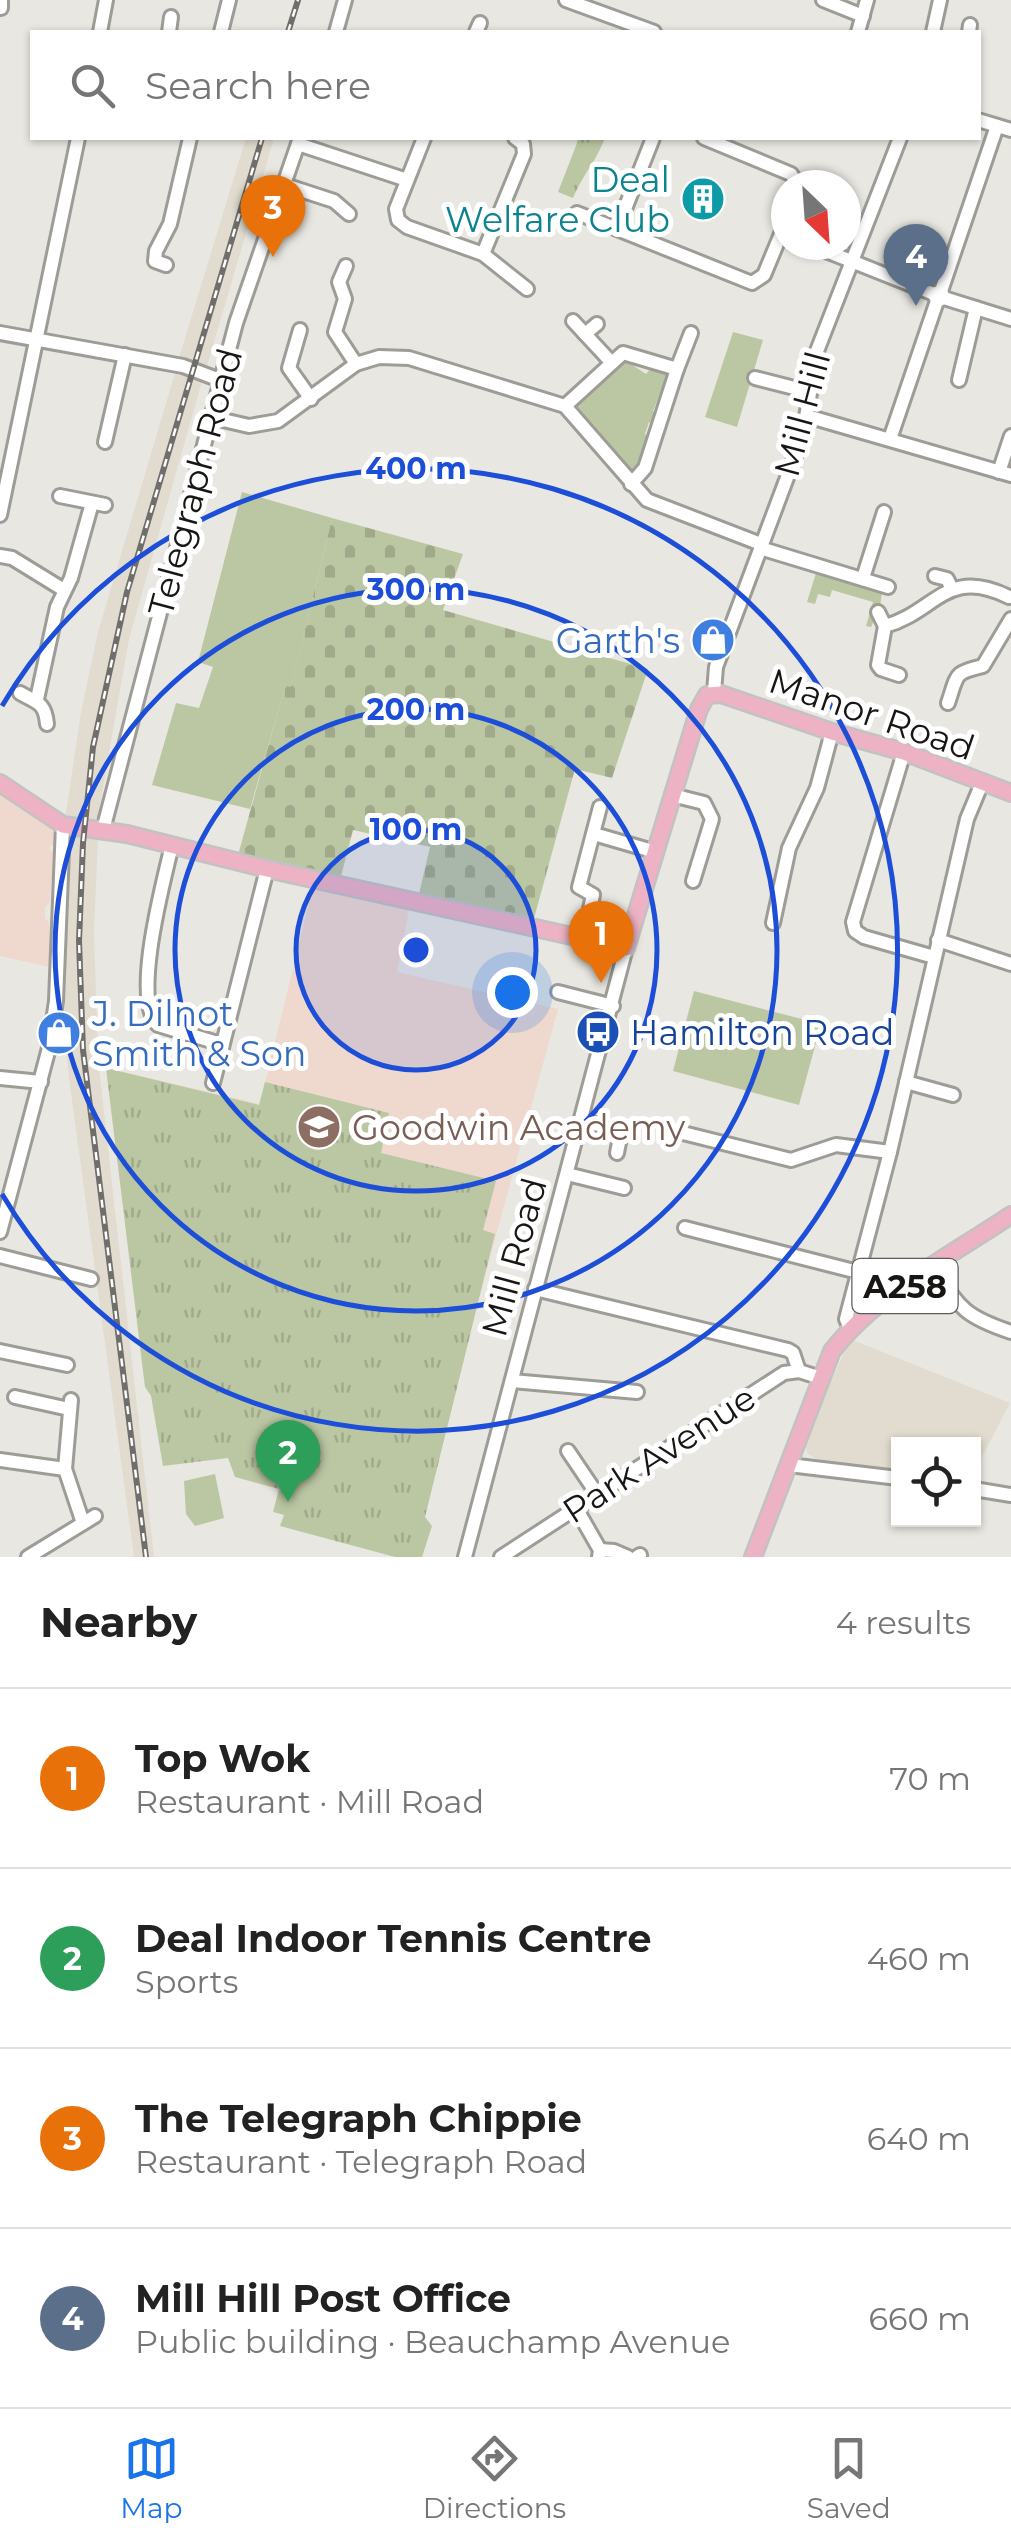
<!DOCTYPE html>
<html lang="en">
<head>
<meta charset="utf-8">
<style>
  body { margin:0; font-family:Montserrat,sans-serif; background:#f2f2f2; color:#222 }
  .controls { position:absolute; right:30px; bottom:30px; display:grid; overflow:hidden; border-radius:0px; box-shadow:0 2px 8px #0004 }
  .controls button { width:90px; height:90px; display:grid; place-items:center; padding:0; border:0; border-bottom:2px solid #e0e0e0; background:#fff; color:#222; font:50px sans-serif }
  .compass { position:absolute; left:771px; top:170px; width:90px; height:90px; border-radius:50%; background:#fff; box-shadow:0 2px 8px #0004; rotate:155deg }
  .you { position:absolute; left:512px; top:992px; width:35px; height:35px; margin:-25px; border:8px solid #fff; border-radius:50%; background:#1a73e8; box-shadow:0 0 0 15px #1a73e833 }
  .badge { display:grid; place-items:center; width:65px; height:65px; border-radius:50%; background:#1a73e8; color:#fff; font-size:32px; font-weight:700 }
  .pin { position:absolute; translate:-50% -82px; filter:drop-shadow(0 2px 5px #0008) }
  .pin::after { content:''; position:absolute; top:52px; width:35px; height:30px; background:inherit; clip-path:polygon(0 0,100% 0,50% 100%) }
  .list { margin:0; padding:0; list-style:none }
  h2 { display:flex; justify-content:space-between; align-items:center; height:130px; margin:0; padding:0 40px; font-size:42px }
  h2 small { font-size:32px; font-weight:400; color:#767676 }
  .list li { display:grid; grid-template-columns:65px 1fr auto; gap:30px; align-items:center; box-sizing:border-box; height:180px; padding:0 40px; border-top:2px solid #e0e0e0 }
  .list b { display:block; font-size:38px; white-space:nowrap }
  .list p { margin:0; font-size:32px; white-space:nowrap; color:#767676 }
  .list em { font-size:32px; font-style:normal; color:#767676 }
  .icon { flex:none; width:55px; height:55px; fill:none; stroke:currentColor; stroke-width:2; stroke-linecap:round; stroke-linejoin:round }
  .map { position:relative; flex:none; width:1011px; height:1557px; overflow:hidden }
  .search { position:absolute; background:#fff; box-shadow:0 2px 8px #0004; left:30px; right:30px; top:30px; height:110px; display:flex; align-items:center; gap:25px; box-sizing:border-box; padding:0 35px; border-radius:0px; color:#767676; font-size:38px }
  .sheet { height:850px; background:#fff }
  nav { display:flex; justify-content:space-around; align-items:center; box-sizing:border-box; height:140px; border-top:2px solid #e0e0e0; background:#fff; font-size:28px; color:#767676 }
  nav a { display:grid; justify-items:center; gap:5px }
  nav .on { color:#1a73e8 }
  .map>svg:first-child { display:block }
</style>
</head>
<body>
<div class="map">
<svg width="1011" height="1557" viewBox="0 0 1011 1557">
  <defs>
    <pattern id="cemetery-stones" width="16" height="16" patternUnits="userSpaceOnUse" patternTransform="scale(2.5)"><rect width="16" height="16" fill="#bbc7a3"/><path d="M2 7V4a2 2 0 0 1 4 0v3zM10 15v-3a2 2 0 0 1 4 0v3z" fill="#a0aa8b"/></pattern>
    <pattern id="park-tufts" width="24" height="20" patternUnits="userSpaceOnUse" patternTransform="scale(2.5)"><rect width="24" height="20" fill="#bbc7a3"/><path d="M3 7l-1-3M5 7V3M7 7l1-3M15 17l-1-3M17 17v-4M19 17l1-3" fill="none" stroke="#a0aa8b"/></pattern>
  </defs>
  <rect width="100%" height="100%" fill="#e9e7e1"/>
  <g fill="#e1dccf">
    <path d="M246 138H274L207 366 179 358Z"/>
    <path d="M175 373 202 381 129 639 97 821 65 820 81 712 98 632Z"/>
    <path d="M66 836 98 838 94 932 98 1059 154 1557H134L69 1078 62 1011Z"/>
    <path d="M850 1339 1010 1403 974 1472V1444H898V1471L820 1461 808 1454 804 1442Z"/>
  </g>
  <g fill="#efd8cd">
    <path d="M0 791 50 825 54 834V845H50L49 850 55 852 50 901 45 908V918L49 922 50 967 0 956Z"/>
    <path d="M313 886 410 905 397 972 558 1009 464 1352 145 1387 106 1068 260 1104Z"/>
  </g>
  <g fill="#bbc7a3">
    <path d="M733 332 763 340 737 427 705 417Z"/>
    <path d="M620 357 646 374 653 366 670 372V384L665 381 653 411 657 415 653 425 649 422 645 434 651 443 639 473 628 474 573 404Z"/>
    <path d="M242 492 332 518 291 688 285 687 250 809 152 785 176 703 199 708 213 667 198 662Z"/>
    <path d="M816 573 882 592 880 608 871 627 866 626 873 602 832 590 830 597 818 594 815 604 807 602Z"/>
    <path d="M694 991 821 1024 799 1105 673 1071Z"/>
    <path d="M215 1474 224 1518 195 1526 186 1514 184 1481Z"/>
  </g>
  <path fill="url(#cemetery-stones)" d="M332 518 463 554 443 610 648 669 612 778 575 769 533 922 418 898 430 847 353 830 340 880 238 855 285 686 291 687Z"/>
  <g fill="url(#park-tufts)">
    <path d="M579 138H605C595 163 584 173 573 198L558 192Z"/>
    <path d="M106 1068 259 1105 265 1082 389 1113 381 1153 496 1181 483 1230 495 1234 425 1517 432 1526 422 1557H395L280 1526 284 1515 273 1512 279 1489 235 1477 228 1458 163 1466 151 1396 145 1387Z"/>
  </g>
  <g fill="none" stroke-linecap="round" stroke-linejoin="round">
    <defs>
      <g id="minor">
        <path d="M566 0 654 32"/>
        <path d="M823 0 863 16"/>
        <path d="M1 8V0"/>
        <path d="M100 32 106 0"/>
        <path d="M169 32 171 17"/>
        <path d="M221 32 229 0"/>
        <path d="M336 32 345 0"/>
        <path d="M476 32 480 23"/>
        <path d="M858 32 867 0"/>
        <path d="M933 32 940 0"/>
        <path d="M969 32 970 25"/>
        <path d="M978 120 1011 130"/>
        <path d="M424 138 396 209 398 220 407 227 483 254 527 289"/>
        <path d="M704 138 791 174 798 185"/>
        <path d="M298 144 407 180"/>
        <path d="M285 185 334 201 349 214"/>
        <path d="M577 213 752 283 764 275 786 222"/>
        <path d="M617 229 653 138"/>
        <path d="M811 245 934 294"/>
        <path d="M483 254 524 154 523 144 515 138"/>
        <path d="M166 265 155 261 156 251 170 224 190 138"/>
        <path d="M346 266 339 282 345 299 335 332 356 364"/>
        <path d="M941 291 997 126"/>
        <path d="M944 298 1011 319"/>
        <path d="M573 321 611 362"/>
        <path d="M300 330 289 368 311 399"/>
        <path d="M0 333 183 366 220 380"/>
        <path d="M585 334 597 324"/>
        <path d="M677 369 691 333"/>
        <path d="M755 378 810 392"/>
        <path d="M959 380 976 308"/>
        <path d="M565 406 623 353 677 369 645 468 631 484"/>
        <path d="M807 416 1011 475"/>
        <path d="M210 417 249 426 278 421 356 364 379 357 409 358 565 406 647 500 761 544"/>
        <path d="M890 439 937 301 944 298 941 291 934 294 937 301"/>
        <path d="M105 442 125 355"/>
        <path d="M999 472 1011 436"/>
        <path d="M60 496 105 505"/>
        <path d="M0 515 78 138"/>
        <path d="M760 548 888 587"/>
        <path d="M0 556 12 558 64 590"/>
        <path d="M935 576 947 579 952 589"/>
        <path d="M863 578 884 512"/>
        <path d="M878 612 885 626"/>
        <path d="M899 675 881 669 878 665 885 626C936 612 946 566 1009 597"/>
        <path d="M714 692 716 667 803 435 817 351 900 138"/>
        <path d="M20 693C37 703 45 702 47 724"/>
        <path d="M37 699 57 607 71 578 92 503"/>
        <path d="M948 703C958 674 953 673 983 666L1011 619"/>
        <path d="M904 752 853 922 855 931 864 937 934 957"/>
        <path d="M672 795 704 803 712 819 693 881"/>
        <path d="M103 830 236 323 300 138"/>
        <path d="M594 834 656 852"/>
        <path d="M172 845C164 880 131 1000 158 1025L221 1044"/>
        <path d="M588 918 593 895 579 887 600 807"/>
        <path d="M773 923 789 848 817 788 832 732"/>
        <path d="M938 940 1011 964"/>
        <path d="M558 992 613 1006"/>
        <path d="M0 1078 41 1082"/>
        <path d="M906 1082 953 1095"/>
        <path d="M213 1083 267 869"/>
        <path d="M582 1120 621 1132 617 1153"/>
        <path d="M683 1133 791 1160 836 1145 890 1152"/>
        <path d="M567 1174 624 1188"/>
        <path d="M685 1228 858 1272"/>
        <path d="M0 1232 49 1048 56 1001 63 825"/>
        <path d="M0 1256 91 1279"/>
        <path d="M933 1267C960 1308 963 1316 1011 1332"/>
        <path d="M535 1289 788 1350 793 1353 799 1371"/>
        <path d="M850 1328 846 1319 890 1152 967 819 982 783"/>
        <path d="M0 1351 67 1365"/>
        <path d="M512 1381 637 1392"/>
        <path d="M15 1397 69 1409"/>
        <path d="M71 1400 65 1469 83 1523"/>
        <path d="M568 1451 597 1494"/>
        <path d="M0 1460 65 1469"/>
        <path d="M789 1465 898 1478"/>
        <path d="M974 1489 1011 1495"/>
        <path d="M576 1508 600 1550 599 1557"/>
        <path d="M600 1550 614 1551 628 1557"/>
        <path d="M28 1557 95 1516"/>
        <path d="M465 1557 626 948"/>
        <path d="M501 1557 784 1373 799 1371 821 1378"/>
        <path d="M637 1557 640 1555"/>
      </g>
      <g id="major">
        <path d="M0 783 63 825 127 834 267 869 626 948 699 709 707 695 721 694 832 732 904 752 1011 793"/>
        <path d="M753 1557 832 1351C877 1293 950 1256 1011 1215"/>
      </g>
    </defs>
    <use href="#minor" stroke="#9e9c96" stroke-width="18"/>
    <use href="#major" stroke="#c3c2c2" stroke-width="20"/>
    <use href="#minor" stroke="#fff" stroke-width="12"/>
    <use href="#major" stroke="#edb3c4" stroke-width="15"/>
    <defs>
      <g id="rail">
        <path d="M288 32 298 0"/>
        <path d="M146 1557 83 1050 79 941 83 843 93 747 127 592 262 138"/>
      </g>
    </defs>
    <use href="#rail" stroke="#706e6b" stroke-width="6"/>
    <use href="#rail" stroke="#fff" stroke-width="2.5" stroke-dasharray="8" stroke-linecap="butt"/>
  </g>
  <circle cx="416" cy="950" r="120" fill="#1d4ed8" fill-opacity=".12"/>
  <g fill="none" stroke="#1d4ed8" stroke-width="5">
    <circle cx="416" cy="950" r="120"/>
    <circle cx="416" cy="950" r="241"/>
    <circle cx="416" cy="950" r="361"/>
    <path d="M2 706A481 481 0 1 1 2 1194"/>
  </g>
  <defs>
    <symbol id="building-disc" viewBox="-11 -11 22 22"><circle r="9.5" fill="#0f9aa8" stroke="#fff"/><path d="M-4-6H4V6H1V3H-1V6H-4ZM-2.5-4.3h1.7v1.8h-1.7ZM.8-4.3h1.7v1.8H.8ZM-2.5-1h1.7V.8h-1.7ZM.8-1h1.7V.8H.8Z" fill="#fff"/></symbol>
    <symbol id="shop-disc" viewBox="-11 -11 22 22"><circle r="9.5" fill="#3f7fe0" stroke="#fff"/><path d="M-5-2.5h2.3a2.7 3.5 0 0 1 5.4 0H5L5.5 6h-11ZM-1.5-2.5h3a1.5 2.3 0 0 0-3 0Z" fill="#fff"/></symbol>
    <symbol id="bus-disc" viewBox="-11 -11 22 22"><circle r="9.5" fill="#1a4fb4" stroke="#fff"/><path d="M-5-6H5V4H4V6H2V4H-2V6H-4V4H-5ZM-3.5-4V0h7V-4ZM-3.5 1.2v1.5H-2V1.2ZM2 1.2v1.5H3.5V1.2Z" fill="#fff"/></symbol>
    <symbol id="school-disc" viewBox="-11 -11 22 22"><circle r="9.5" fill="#8d6e63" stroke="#fff"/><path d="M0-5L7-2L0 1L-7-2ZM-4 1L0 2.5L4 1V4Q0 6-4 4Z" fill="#fff"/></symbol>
  </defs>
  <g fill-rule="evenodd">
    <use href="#building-disc" x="678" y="174" width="50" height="50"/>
    <use href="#shop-disc" x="688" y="615" width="50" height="50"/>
    <use href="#bus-disc" x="573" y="1007" width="50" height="50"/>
    <use href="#shop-disc" x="34" y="1008" width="50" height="50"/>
    <use href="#school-disc" x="294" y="1102" width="50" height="50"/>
  </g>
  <g text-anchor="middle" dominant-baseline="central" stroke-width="10" stroke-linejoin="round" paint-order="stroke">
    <rect fill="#fff" stroke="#5d5c5a" stroke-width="2.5" x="852.5" y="1259" width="105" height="54" rx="8"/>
    <g font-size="32" font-weight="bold" fill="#171614">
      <text x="905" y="1286">A258</text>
    </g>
    <g font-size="35" fill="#0d838f" stroke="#fff" text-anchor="end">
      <text x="670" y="179">Deal<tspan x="670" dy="40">Welfare Club</tspan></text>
    </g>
    <g font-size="35" fill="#171614" stroke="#fff">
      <text transform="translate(802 414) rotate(-75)">Mill Hill</text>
      <text transform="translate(195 482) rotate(-75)">Telegraph Road</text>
      <text transform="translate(872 714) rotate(19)">Manor Road</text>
      <text transform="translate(514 1257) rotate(-75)">Mill Road</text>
      <text transform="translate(659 1454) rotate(-33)">Park Avenue</text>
    </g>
    <g font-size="35" fill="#366cbe" stroke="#fff" text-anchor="end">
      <text x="680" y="640">Garth's</text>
      <text x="92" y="1013" text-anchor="start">J. Dilnot<tspan x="92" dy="40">Smith &amp; Son</tspan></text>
    </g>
    <g font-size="35" fill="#164399" stroke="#fff" text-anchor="start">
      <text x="630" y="1032">Hamilton Road</text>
    </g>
    <g font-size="35" fill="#785e54" stroke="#fff" text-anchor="start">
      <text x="352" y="1127">Goodwin Academy</text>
    </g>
  </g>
  <circle cx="416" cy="950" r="15" fill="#1d4ed8" stroke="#fff" stroke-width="5"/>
  <g font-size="30" text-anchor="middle" font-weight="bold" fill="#1d4ed8" stroke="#fff" stroke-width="10" stroke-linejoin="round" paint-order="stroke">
    <text x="416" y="479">400 m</text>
    <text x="416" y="600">300 m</text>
    <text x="416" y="720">200 m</text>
    <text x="416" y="840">100 m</text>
  </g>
</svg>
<div class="controls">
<button><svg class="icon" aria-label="locate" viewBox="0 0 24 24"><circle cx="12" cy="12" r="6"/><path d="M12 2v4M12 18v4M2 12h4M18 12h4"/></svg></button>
</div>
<svg class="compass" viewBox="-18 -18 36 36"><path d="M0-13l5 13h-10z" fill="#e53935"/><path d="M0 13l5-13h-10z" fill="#767676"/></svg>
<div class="you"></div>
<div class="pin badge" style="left:601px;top:983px;background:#e8710a">1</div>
<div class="pin badge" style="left:288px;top:1502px;background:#2e9e5b">2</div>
<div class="pin badge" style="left:273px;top:257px;background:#e8710a">3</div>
<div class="pin badge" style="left:916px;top:306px;background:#5c6f8a">4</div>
<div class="search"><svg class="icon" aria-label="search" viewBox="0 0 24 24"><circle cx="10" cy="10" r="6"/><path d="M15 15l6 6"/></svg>Search here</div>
</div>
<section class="sheet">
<h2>Nearby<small>4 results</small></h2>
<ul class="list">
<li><span class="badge" style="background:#e8710a">1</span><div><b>Top Wok</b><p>Restaurant · Mill Road</p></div><em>70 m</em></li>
<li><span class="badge" style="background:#2e9e5b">2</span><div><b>Deal Indoor Tennis Centre</b><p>Sports</p></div><em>460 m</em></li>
<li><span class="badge" style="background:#e8710a">3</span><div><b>The Telegraph Chippie</b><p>Restaurant · Telegraph Road</p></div><em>640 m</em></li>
<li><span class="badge" style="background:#5c6f8a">4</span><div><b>Mill Hill Post Office</b><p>Public building · Beauchamp Avenue</p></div><em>660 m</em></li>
</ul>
</section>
<nav>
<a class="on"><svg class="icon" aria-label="map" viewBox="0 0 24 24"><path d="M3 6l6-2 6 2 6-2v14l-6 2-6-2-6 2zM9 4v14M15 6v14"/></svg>Map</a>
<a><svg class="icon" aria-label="directions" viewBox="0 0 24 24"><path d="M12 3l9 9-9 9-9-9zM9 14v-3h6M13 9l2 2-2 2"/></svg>Directions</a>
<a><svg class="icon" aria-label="saved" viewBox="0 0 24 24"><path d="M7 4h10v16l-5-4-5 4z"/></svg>Saved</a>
</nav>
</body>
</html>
